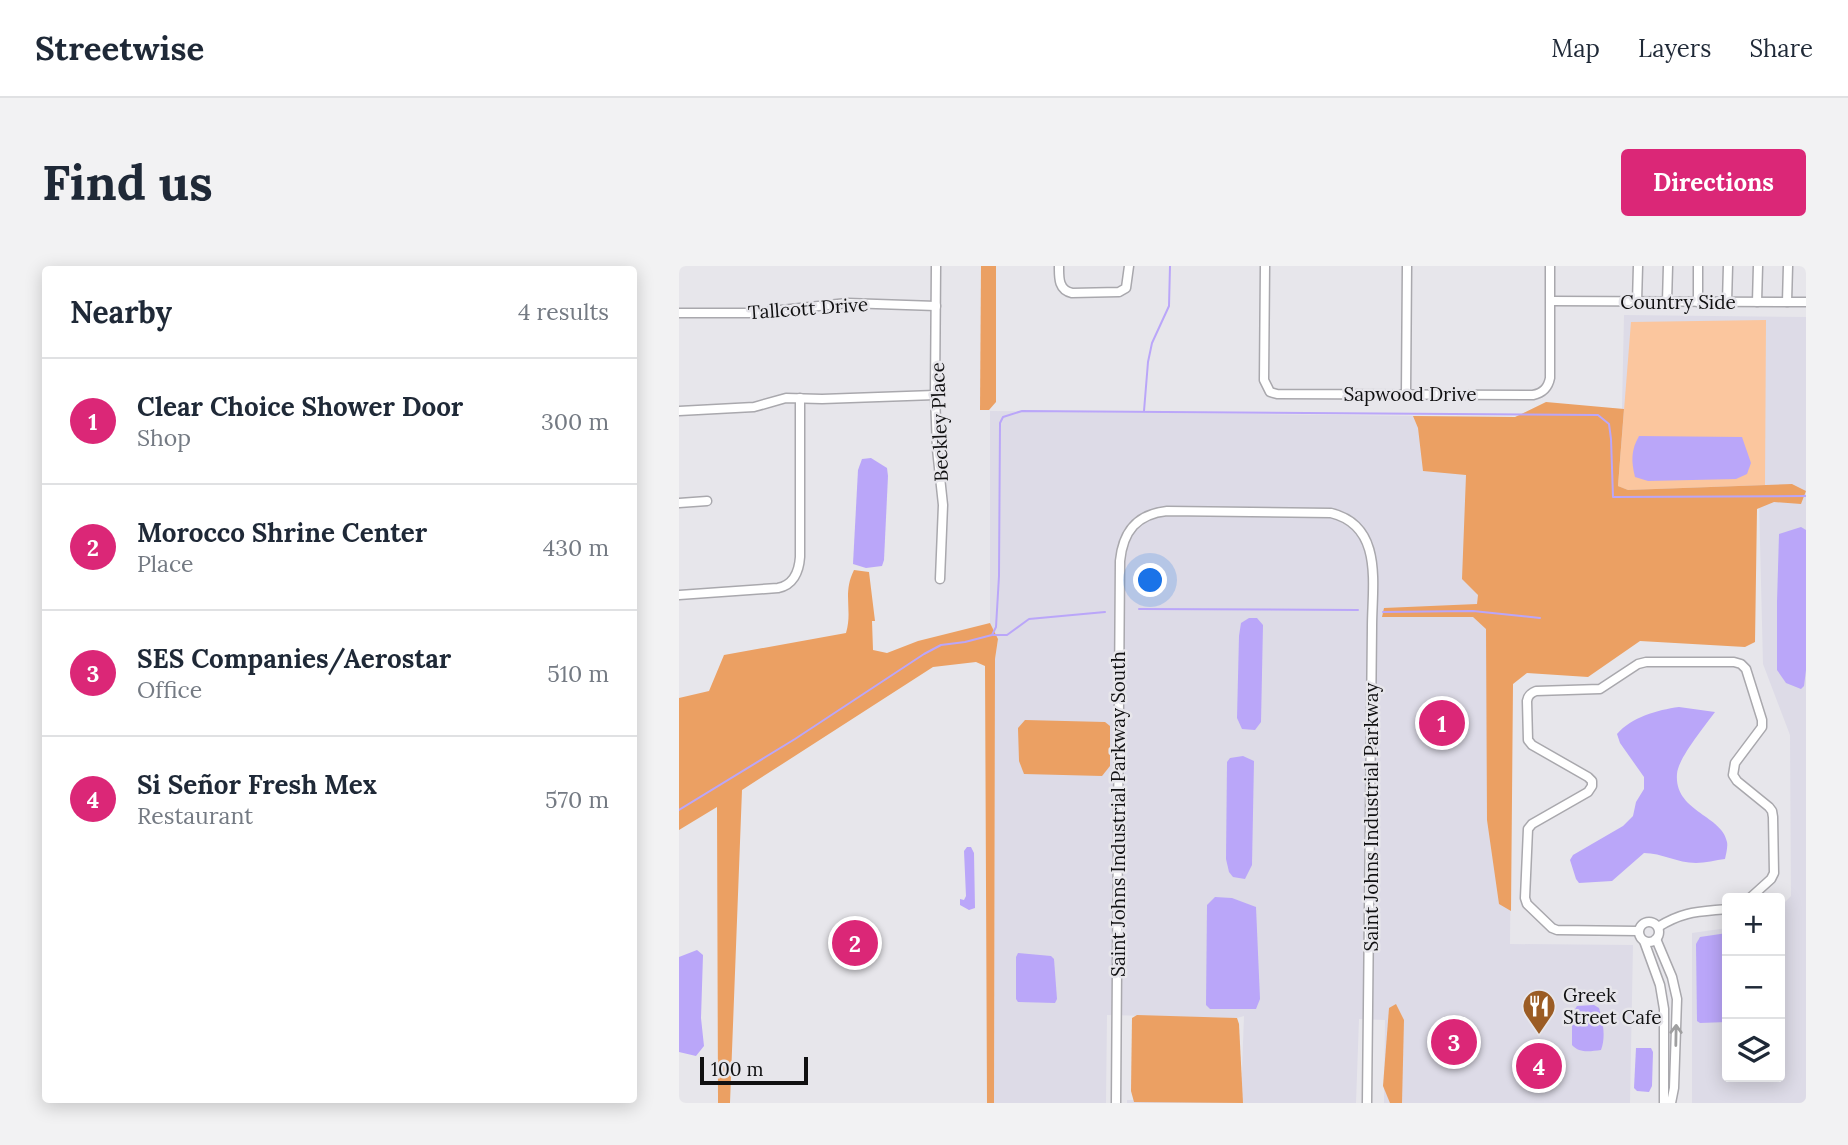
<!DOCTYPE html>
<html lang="en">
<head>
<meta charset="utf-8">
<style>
  body { margin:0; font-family:Lora,serif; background:#f2f2f3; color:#1f2937 }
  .controls { position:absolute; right:21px; bottom:21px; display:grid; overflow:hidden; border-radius:7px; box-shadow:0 4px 18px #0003 }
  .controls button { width:63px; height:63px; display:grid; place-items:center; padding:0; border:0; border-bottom:2px solid #e0e1e3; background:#fff; color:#1f2937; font:35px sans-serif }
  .scale { position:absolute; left:21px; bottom:18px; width:108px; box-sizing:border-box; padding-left:7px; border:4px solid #101011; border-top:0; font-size:19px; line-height:24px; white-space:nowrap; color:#101011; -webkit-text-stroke:5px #e7e6eb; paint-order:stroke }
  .you { position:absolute; left:472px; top:315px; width:24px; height:24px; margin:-18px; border:5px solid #fff; border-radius:50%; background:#1a73e8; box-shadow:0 0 0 10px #1a73e833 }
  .badge { display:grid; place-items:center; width:46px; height:46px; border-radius:50%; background:#db2777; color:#fff; font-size:23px; font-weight:700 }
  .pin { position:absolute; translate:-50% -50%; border:4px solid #fff; box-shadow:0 2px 7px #0006 }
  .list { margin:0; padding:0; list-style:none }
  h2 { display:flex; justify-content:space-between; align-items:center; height:91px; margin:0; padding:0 28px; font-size:30px }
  h2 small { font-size:23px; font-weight:400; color:#747a83 }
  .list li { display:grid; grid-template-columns:46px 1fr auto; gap:21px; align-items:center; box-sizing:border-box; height:126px; padding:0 28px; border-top:2px solid #e0e1e3 }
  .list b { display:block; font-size:26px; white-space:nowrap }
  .list p { margin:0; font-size:23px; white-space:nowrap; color:#747a83 }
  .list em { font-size:23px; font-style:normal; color:#747a83 }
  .icon { flex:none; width:38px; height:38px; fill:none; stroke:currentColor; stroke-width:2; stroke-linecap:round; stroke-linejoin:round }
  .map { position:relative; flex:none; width:1127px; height:837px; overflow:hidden; border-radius:7px }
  header { display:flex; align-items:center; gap:42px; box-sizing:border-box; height:98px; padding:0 35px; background:#fff; border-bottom:2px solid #e0e1e3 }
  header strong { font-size:33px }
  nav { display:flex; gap:38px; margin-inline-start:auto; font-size:24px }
  .intro { display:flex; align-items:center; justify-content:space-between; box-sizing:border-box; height:168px; padding:0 42px }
  h1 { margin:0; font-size:49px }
  .button { padding:18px 32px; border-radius:7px; background:#db2777; color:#fff; font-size:24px; font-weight:700 }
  main { display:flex; gap:42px; padding:0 42px }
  aside { flex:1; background:#fff; border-radius:7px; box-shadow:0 4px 18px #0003 }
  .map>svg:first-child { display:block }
</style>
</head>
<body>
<header>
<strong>Streetwise</strong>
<nav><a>Map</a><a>Layers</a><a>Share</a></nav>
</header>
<div class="intro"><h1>Find us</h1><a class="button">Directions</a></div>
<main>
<aside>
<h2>Nearby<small>4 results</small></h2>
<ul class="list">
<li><span class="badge">1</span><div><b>Clear Choice Shower Door</b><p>Shop</p></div><em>300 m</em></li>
<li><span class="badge">2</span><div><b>Morocco Shrine Center</b><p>Place</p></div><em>430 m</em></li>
<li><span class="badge">3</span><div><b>SES Companies/Aerostar</b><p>Office</p></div><em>510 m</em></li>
<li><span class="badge">4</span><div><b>Si Señor Fresh Mex</b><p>Restaurant</p></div><em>570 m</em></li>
</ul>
</aside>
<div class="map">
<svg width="1127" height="837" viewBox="0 0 1127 837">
  <rect width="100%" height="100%" fill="#e7e6eb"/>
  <g fill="#dddbe7">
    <path d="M945 49 1127 51V837H1013V667L1048 662V811H1101V641L1112 630 1111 469 1084 398 1080 234 941 233Z"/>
    <path d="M311 145 836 151 831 678 954 679 951 837H705L706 754 680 753 677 837H448V834L562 833 565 750 558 752 428 749 427 837H315L316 393 319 373 311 357Z"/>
  </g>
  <path fill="#fbc69e" d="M1087 54 1086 219 949 224 939 220 952 56Z"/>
  <g fill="#eba063">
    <path d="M302 0H317V136L310 144H301Z"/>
    <path d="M867 136 945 143 939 220 949 224 1113 218 1127 225 1122 238 1095 236 1078 243 1076 376 1066 381 961 375 909 411 848 407 834 418 832 645 820 638 808 554 807 363 794 351H703L705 342 798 338 799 329 783 313 787 209 744 205 739 162 734 150 836 151Z"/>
    <path d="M175 304 190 306 196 355H193L194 384 208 387 239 375 311 357 319 373 316 393 315 837H308L306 400 297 396 254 401 63 524 51 837H39L38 541 0 564V432L30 425 45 389 167 367C174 344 163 328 175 304Z"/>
    <path d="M346 454 426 456 431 460V500L423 510 345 508 340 495 339 462Z"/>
    <path d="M717 738 725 754 723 837H711L704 820 710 742Z"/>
    <path d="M458 749 558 752 560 758 564 837 455 836 452 825 453 752Z"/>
  </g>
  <g fill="#baa6f9">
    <path d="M960 170 1063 171 1072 197 1068 208 1057 213 969 215 956 211C952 195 952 184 960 170Z"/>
    <path d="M192 192 208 202 209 210 205 294 203 300 187 302 174 298 179 204 183 193Z"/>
    <path d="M1122 261 1127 264V404L1125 420 1122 423 1107 417 1098 404V336L1100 268Z"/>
    <path d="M570 352H578L584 359 582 456 576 464 563 463 558 452 560 370 562 357Z"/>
    <path d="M1000 441 1036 446C1026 460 999 492 998 508 995 546 1043 549 1048 576 1049 581 1047 588 1046 593 1037 594 1026 597 1017 597 998 597 983 587 965 587L933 615 900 617 897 613 891 594 894 589 944 560 954 550 957 536 965 523V511L941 477 938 468C953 451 978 444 1000 441Z"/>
    <path d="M564 490 575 495 573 599 566 613 554 611 550 606 547 593 548 496 551 492Z"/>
    <path d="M288 581H292L295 587 296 642 290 644 281 639V633L285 634 287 630 285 585Z"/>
    <path d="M536 631 553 632 577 641 581 733 577 743H531L527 739 528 639Z"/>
    <path d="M1048 667V756L1021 757 1018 755 1017 678 1021 671Z"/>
    <path d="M18 684 24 689 22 752 25 780 17 790 0 786V691Z"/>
    <path d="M339 687 372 690 375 693 378 733 376 737 339 736 337 733V691Z"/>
    <path d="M915 739 920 742C924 755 927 771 922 784 912 785 901 788 893 779V748L898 740Z"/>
    <path d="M957 782H972L974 786 973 820 970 826 958 825 955 822Z"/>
  </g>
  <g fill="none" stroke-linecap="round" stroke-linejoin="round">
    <g stroke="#baa6f9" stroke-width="2">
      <path d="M465 145 469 96 473 77 490 40 491 0"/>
      <path d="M460 343 679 344"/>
      <path d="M704 346 794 345 861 352"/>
      <path d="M314 369H328L350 353 426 346"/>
      <path d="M0 544 116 473 245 388 262 379 286 376 313 369 317 361 320 310 321 157 324 151 343 145 919 149 930 158 932 173 934 231 1127 230"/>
    </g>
    <defs>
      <g id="minor">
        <path d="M257 0 256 129 258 183 264 239 261 313"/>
        <path d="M380 0C380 11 379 24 393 27L440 26 447 22 450 0"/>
        <path d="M586 0 585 114 591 126 598 128 854 129C864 127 869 122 871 112V0"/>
        <path d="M872 35 1127 36"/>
        <path d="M958 36 959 0"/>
        <path d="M988 36 989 0"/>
        <path d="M1019 36V0"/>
        <path d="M1048 36 1049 0"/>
        <path d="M1078 36 1079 0"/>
        <path d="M1108 36 1109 0"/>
        <path d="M0 47H74L168 37 257 40"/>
        <path d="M727 127 728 0"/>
        <path d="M0 145 75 141 107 132 143 133 256 129"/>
        <path d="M0 237 28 235"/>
        <path d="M0 329 99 322C114 319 120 306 121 291V132"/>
        <circle cx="970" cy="666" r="10"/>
        <path d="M979 661C1005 645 1019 646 1048 643"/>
        <path d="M959 665 878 664 873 662 848 638 846 632 849 563 853 558 909 526 913 520V515L909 511 853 479 849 474 848 435C849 429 852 427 857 425L921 423 959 398 967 396H1055L1062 398 1067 403 1083 454V461L1056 497 1054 509 1058 515 1090 541 1093 545 1094 551 1095 607 1092 613 1071 632"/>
        <path d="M977 673 993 711 998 733 995 822 992 837"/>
        <path d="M965 675 981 719 985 743V837"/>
        <path d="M437 837 441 295C444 265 458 248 488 245L652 247C705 260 693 319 693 361L688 837"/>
      </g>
    </defs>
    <use href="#minor" stroke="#a9a8ad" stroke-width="11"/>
    <use href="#minor" stroke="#fff" stroke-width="8"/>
  </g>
  <defs><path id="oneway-shaft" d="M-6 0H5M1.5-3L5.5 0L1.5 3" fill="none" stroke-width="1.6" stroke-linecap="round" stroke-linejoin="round" transform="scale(1.75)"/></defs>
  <use stroke="#9f9fa0" href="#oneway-shaft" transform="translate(997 769) rotate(-89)"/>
  <defs>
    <symbol id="restaurant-pin" viewBox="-11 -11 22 30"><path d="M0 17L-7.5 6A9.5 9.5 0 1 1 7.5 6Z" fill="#9b5c24" stroke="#e7e6eb"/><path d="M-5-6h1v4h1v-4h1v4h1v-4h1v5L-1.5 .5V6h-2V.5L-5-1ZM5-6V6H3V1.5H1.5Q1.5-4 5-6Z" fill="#fff"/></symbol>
  </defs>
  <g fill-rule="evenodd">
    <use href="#restaurant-pin" x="841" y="721" width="38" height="52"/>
  </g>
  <g text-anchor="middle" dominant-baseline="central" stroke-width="5" stroke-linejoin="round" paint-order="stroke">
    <g font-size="19" fill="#101011" stroke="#e7e6eb">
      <text x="999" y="36">Country Side</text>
      <text transform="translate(129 42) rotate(-4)">Tallcott Drive</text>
      <text x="731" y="128">Sapwood Drive</text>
      <text transform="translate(260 156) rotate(-92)">Beckley Place</text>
      <text transform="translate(439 548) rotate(-90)">Saint Johns Industrial Parkway South</text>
      <text transform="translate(692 551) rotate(-90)">Saint Johns Industrial Parkway</text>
    </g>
    <g font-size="19" fill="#101011" stroke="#e7e6eb" text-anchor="start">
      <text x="884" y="729">Greek<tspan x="884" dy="22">Street Cafe</tspan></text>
    </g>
  </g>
</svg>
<div class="controls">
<button>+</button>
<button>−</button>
<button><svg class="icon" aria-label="layers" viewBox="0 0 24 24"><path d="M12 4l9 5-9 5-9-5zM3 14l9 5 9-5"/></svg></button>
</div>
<div class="scale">100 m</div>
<div class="you"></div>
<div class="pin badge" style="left:763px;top:457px">1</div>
<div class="pin badge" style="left:176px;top:677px">2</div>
<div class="pin badge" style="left:775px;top:776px">3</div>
<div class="pin badge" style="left:860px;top:800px">4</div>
</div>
</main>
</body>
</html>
